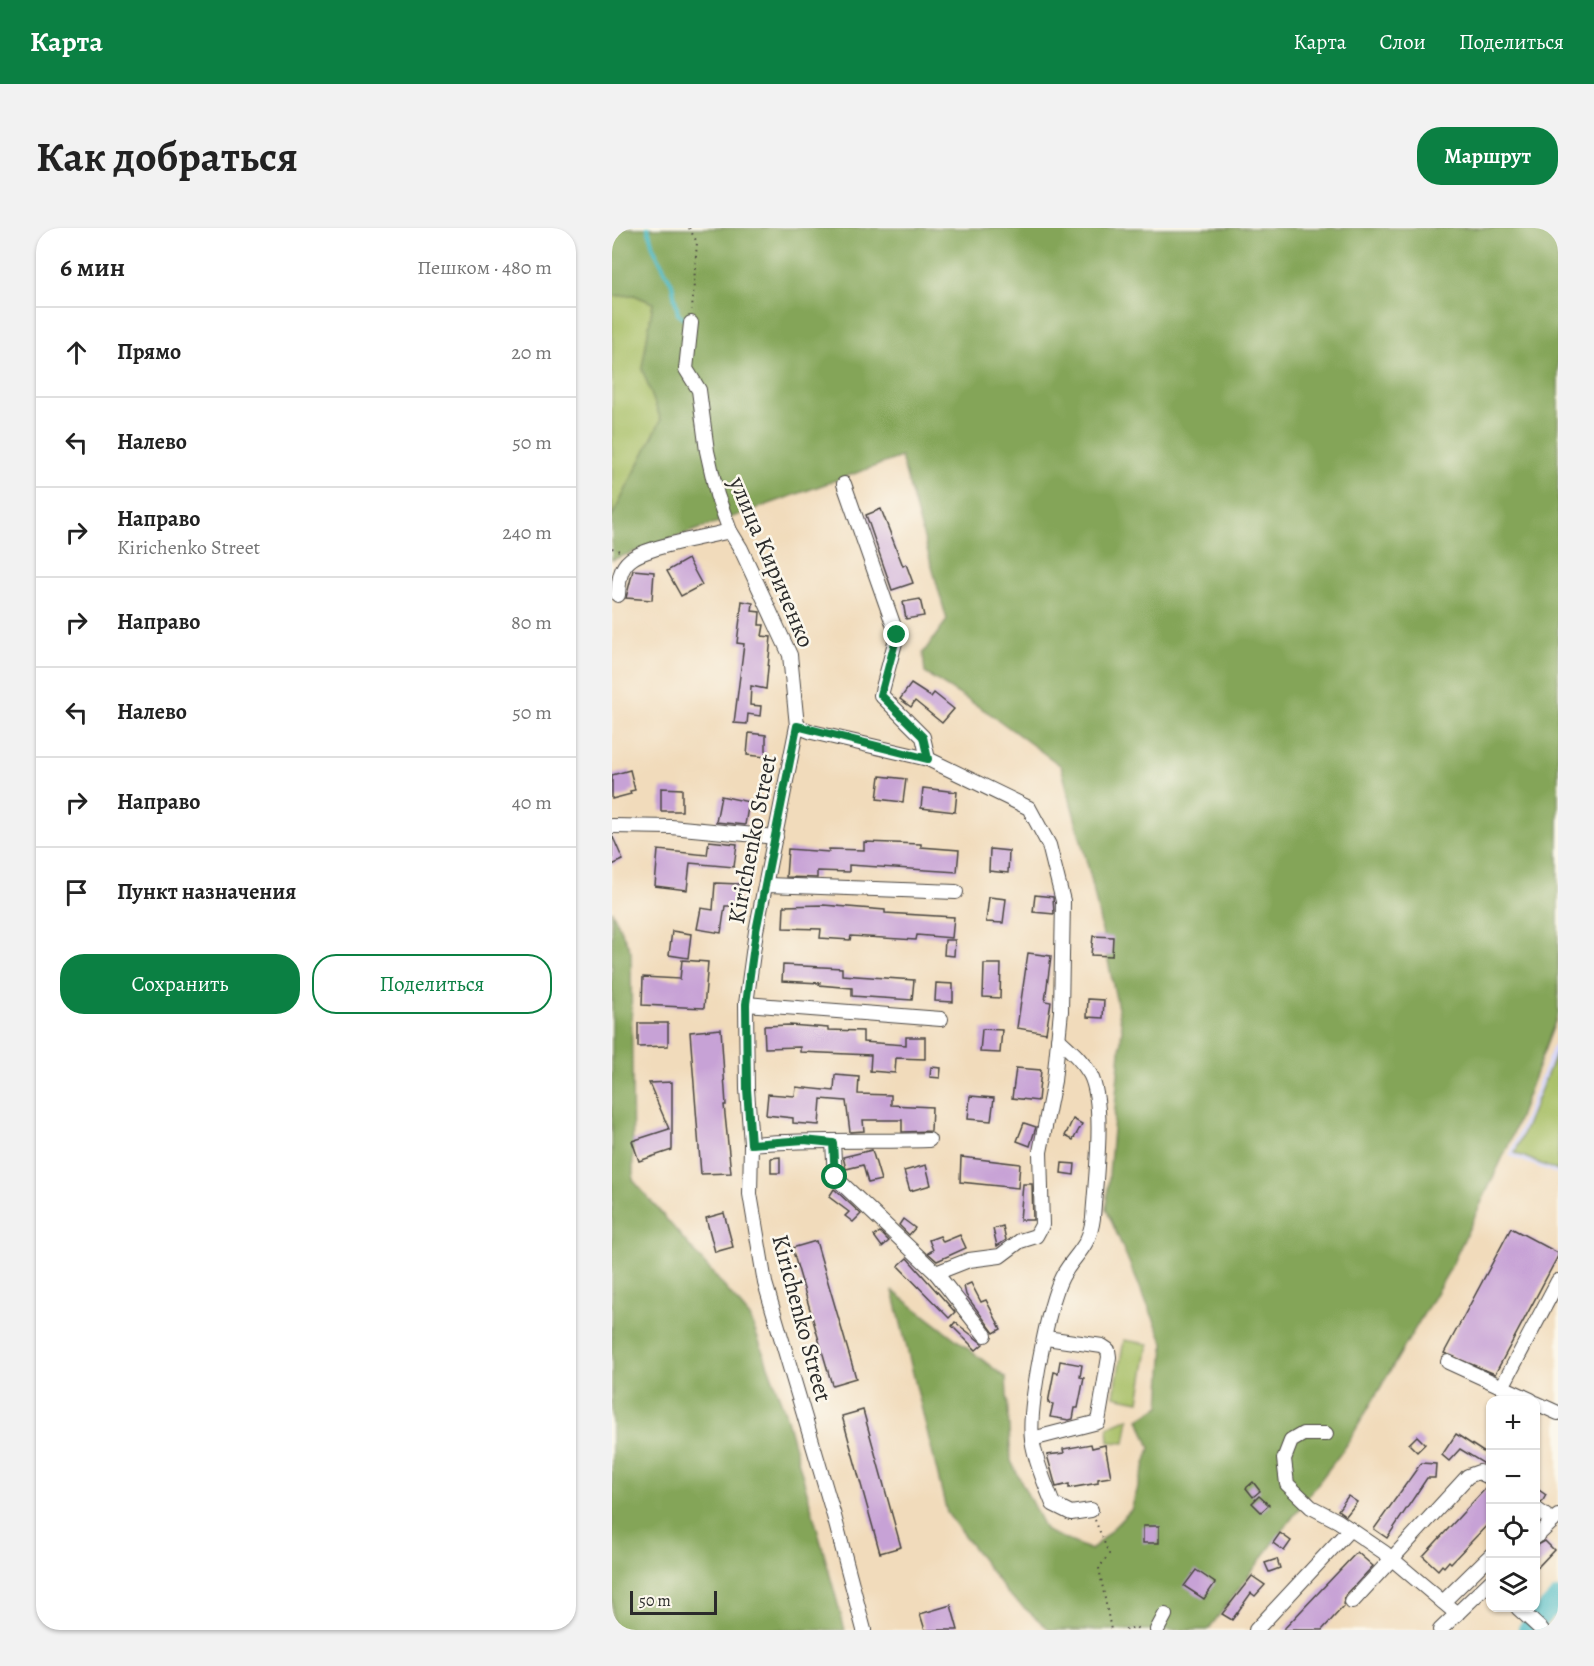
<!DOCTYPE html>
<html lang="ru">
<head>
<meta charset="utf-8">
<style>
  body { margin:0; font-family:Alegreya,serif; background:#f2f2f2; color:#222 }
  .controls { position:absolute; right:18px; bottom:18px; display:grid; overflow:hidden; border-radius:12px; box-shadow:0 2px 4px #0004 }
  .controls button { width:54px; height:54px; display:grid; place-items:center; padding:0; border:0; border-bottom:2px solid #e0e0e0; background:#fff; color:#222; font:30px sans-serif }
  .scale { position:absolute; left:18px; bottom:15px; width:87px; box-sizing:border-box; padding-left:6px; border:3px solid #2b2b2b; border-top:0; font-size:16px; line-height:21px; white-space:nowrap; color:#2b2b2b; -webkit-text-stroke:4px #fbf7ec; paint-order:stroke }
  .stop { position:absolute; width:18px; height:18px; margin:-14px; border:4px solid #0b8043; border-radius:50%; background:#fff }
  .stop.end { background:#0b8043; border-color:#fff; box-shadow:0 2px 6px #0008 }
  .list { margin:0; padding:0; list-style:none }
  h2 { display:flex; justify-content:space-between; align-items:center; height:78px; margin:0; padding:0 24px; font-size:26px }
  h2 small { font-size:20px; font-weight:400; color:#767676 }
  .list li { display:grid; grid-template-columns:39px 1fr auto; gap:18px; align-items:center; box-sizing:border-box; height:90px; padding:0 24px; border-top:2px solid #e0e0e0 }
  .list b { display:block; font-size:22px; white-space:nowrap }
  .list p { margin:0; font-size:20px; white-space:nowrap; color:#767676 }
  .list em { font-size:20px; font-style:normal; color:#767676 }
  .actions { display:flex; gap:12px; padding:18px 24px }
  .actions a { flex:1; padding:14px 0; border:2px solid #0b8043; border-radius:24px; text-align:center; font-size:21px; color:#0b8043 }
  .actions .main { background:#0b8043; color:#fff }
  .icon { flex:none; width:33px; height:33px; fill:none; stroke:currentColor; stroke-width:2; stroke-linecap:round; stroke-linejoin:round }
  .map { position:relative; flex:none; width:946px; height:1402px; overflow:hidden; border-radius:24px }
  header { display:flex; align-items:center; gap:36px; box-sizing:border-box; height:84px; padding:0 30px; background:#0b8043; color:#fff }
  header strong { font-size:28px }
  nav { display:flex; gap:33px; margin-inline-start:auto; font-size:21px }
  .intro { display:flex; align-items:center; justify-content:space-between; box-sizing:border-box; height:144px; padding:0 36px }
  h1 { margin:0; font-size:42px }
  .button { padding:15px 27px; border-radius:24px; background:#0b8043; color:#fff; font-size:21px; font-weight:700 }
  main { display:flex; gap:36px; padding:0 36px }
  aside { flex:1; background:#fff; border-radius:24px; box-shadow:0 2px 4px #0004 }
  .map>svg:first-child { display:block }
</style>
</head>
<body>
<header>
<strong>Карта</strong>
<nav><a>Карта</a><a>Слои</a><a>Поделиться</a></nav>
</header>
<div class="intro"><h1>Как добраться</h1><a class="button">Маршрут</a></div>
<main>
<aside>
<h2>6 мин<small>Пешком · 480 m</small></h2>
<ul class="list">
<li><svg class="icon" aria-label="ahead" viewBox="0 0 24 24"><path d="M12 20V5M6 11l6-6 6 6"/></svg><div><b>Прямо</b></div><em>20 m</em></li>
<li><svg class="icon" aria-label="left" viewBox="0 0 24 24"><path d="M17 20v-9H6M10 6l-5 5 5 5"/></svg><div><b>Налево</b></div><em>50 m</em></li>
<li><svg class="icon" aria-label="right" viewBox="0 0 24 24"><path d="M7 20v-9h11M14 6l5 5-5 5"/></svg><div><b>Направо</b><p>Kirichenko Street</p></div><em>240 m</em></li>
<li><svg class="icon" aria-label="right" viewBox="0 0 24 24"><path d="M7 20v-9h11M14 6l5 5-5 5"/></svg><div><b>Направо</b></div><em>80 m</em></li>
<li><svg class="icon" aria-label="left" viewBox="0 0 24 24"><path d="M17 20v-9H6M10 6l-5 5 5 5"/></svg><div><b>Налево</b></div><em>50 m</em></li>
<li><svg class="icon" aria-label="right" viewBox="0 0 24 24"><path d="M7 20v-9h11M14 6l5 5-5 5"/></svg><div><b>Направо</b></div><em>40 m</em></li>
<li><svg class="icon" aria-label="arrive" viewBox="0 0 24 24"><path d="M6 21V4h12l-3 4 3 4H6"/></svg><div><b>Пункт назначения</b></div></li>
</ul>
<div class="actions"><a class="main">Сохранить</a><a>Поделиться</a></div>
</aside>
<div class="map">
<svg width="946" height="1402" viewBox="0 0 946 1402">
  <rect width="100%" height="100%" fill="#fbf7ec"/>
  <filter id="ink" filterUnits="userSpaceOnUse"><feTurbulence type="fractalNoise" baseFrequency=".0167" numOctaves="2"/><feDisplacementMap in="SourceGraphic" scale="12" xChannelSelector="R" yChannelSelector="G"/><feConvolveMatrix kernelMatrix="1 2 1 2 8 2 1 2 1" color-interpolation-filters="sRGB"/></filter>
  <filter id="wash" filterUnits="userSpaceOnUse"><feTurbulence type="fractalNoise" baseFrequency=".008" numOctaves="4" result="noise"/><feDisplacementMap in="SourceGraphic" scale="24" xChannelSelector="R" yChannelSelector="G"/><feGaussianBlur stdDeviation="1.35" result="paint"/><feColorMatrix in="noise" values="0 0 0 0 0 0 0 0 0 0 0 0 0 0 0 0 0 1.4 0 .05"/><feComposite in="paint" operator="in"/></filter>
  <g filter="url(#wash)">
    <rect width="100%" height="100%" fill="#f1dbbb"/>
    <path fill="#d7d7f8" d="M946 805V947L897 928Z"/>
    <g fill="#a6be63" stroke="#687447" stroke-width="1.5">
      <path d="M22 67 41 75 30 141 49 192 0 289V68Z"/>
      <path d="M946 820V943L903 925Z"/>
      <path d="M512 1112 537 1116 527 1173 502 1168Z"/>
      <path d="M517 1190 513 1215 497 1214 496 1199Z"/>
    </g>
    <g fill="#84a559" stroke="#586842" stroke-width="1.5">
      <path d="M0 0H946V786L897 916 837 1043 734 1218 596 1402H438L395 1365 335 1285 281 1063 394 1150 399 1233 434 1303 479 1322 519 1282 538 1220 527 1191 548 1178 552 1115 494 981 510 800 479 650 449 538 377 485 313 445 311 425 335 392 289 229 0 332V289L49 192 30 141 41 75 22 67 0 68Z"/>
      <path d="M0 683 19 724 21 952 138 1089 173 1184 233 1402H0Z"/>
    </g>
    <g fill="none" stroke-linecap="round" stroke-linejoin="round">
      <path stroke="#4ab9c3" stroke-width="4" d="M36 0 41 19 60 56 66 86 75 93"/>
      <path stroke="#4ab9c3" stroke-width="21" d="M916 1402 946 1371"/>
    </g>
    <g id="blocks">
      <g fill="#c7a2d6">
        <path d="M269 281 291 338 294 336 301 355 280 362 254 287Z"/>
        <path d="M76 331 90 357 69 368 55 343Z"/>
        <path d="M21 342 42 344 40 372 14 370Z"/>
        <path d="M308 371 312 388 294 391 291 374Z"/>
        <path d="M130 373 141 375 140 383 148 384 147 397H152L150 408 159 409 154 461 139 458 138 477 149 478 148 488 136 486 135 496 122 495 132 416 125 415Z"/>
        <path d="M299 456 319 469 322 465 342 481 330 495 303 473 299 479 288 471Z"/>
        <path d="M137 505 154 507V529L135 527Z"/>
        <path d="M18 542 23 562 18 563 19 566 0 571V547Z"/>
        <path d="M268 548 294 551 291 574 265 571Z"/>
        <path d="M49 560 70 561V583H49Z"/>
        <path d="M311 560 345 564 343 584 309 580Z"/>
        <path d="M109 568 137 574 133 597 104 594Z"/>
        <path d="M0 607 11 632 0 637Z"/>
        <path d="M97 613 125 616 122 639 78 635 75 662 43 658 46 622 95 627Z"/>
        <path d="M252 614 309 616V619L347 622 345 644 237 637V644L205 643V650L174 649 176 621 217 624V621L252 622Z"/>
        <path d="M378 621 397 623 396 645 377 643Z"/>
        <path d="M103 655 127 656 126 678H113L109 705 85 701 89 680 101 682Z"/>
        <path d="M423 667 441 669 442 686 421 684Z"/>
        <path d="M377 669 394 671 391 695 374 694Z"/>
        <path d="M211 677 273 682V685L342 689 340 710 305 707 304 712 239 708 238 712 208 710 209 701 171 700 172 678Z"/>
        <path d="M60 703 79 706 76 730 57 727Z"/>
        <path d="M481 708 501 709 500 728 479 727Z"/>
        <path d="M333 712H343L342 728 332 727Z"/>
        <path d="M416 725 439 728 433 773 439 774 434 805 405 800Z"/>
        <path d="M70 732 96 734 92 780 30 777 31 749 68 751Z"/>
        <path d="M372 736H389L388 770 371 769Z"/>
        <path d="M171 737 230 740V747L302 752 300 772 240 768V760L207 757 208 755 170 753Z"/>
        <path d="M324 755 341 756V774L323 773Z"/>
        <path d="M476 771 492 772 491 790 475 789Z"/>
        <path d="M26 795H56V818L26 819Z"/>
        <path d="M178 797 216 800V802L251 803V814L294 817V809H313V831L284 830 283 845 258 843 259 827 188 824V819L153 820 152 798Z"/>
        <path d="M109 801 114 877H112L119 945 89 946 78 804Z"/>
        <path d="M370 801 390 802 388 825 368 824Z"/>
        <path d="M319 839 329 840 328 850 318 849Z"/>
        <path d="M404 840 429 842 426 873 400 870Z"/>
        <path d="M223 847 247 849 246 866 279 867V877L320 879 319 903 290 904V892H251L252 903 238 904 234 873 209 871 207 897 181 895V890L154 887 156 866 183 868 184 859 222 863Z"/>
        <path d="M60 854V922L27 933 20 913 57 901 37 855Z"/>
        <path d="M358 868 382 870 379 893 356 891Z"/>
        <path d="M461 891 470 896 461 912 453 908Z"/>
        <path d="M412 895 424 899 418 918 405 913Z"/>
        <path d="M260 922 269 952 256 955 251 937 234 941 231 929Z"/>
        <path d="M168 929V945H159V930Z"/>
        <path d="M349 929 408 936 406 960 348 954Z"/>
        <path d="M450 935 463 936 462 947 449 945Z"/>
        <path d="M314 937 319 957 298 963 292 943Z"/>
        <path d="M411 956H420L421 992H408Z"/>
        <path d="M222 961 249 986 241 994 233 988 237 984 217 969Z"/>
        <path d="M112 985 121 1019 103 1024 94 990Z"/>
        <path d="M291 991 303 1000 297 1007 287 997Z"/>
        <path d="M391 998 394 1012 385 1018 381 1001Z"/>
        <path d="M899 1000 946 1025V1028L883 1146 832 1125Z"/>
        <path d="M268 1004 277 1013 270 1019 262 1008Z"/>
        <path d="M348 1007 354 1020 325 1033 316 1025 321 1022 317 1012 328 1008 331 1014Z"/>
        <path d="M204 1013 244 1150 220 1157 180 1020Z"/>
        <path d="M295 1030 343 1084 337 1090 286 1038Z"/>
        <path d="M359 1055 369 1074 374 1072 389 1101 382 1105 354 1067 352 1058Z"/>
        <path d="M343 1094 371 1116 364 1122 340 1098Z"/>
        <path d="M448 1133 470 1137 468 1149 472 1150 466 1180H463L461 1191 457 1192 438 1189 441 1176 436 1175 442 1144 446 1145Z"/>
        <path d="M251 1182 289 1319 268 1325 230 1188Z"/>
        <path d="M844 1206 879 1229V1240L848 1221 837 1233 830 1227Z"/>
        <path d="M805 1208 813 1216 805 1224 797 1216Z"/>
        <path d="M479 1216 480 1220 493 1217 499 1249 486 1251V1255L457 1260V1256L444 1259 435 1227 452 1225 451 1221Z"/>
        <path d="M809 1235 824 1236 823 1250H815L775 1310 762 1301Z"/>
        <path d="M641 1254 648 1263 641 1269 634 1260Z"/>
        <path d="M924 1260 934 1267 930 1274 924 1272Z"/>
        <path d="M873 1261 879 1266V1293L839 1335 837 1333 832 1339 830 1337 826 1342 811 1328Z"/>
        <path d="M647 1268 657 1277 649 1284 640 1275Z"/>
        <path d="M736 1268 745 1274 734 1288 726 1282Z"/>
        <rect x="531" y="1298" width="16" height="17"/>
        <path d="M668 1305 679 1313 672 1323 661 1315Z"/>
        <path d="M933 1313 942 1322 924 1341V1318Z"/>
        <path d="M745 1324 761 1338 733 1368 732 1378 710 1402H671Z"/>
        <path d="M665 1331 668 1340 657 1344 653 1335Z"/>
        <path d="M584 1342 603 1355 592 1371 572 1358Z"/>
        <path d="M640 1348 653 1357 643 1368 639 1365 620 1392 610 1386Z"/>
        <path d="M339 1377 346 1402H313L308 1386Z"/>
      </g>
    </g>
  </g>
  <g filter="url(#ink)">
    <use href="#blocks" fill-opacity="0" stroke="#494541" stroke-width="1.5"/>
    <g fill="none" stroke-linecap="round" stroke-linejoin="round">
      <defs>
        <g id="minor">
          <path d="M79 95 74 141 87 162 95 223 105 267 118 303 129 321 178 427 185 498 144 703 134 776 135 861 139 916 138 966 153 1055 222 1288 252 1402"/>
          <path d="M232 256 285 407 269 467 311 509 316 531"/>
          <path d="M6 367C7 354 7 341 18 332 35 318 95 309 118 303"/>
          <path d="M185 498 200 504 316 531 417 580 437 617 451 673 449 783 442 853 428 924 430 997 424 1008 408 1013 388 1028 357 1032 324 1045"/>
          <path d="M0 598 59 599 164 609"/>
          <path d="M155 657 344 664"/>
          <path d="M134 776 329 791"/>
          <path d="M446 811C458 822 470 832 478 846 494 876 483 954 481 990 477 1021 463 1025 450 1049 436 1076 416 1181 420 1211 423 1232 433 1256 441 1276L459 1285 479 1282"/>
          <path d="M221 915 223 949 324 1045 373 1107"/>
          <path d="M139 916C198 911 257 914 317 912"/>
          <path d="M836 1134 919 1172"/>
          <path d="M890 1159 946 1053"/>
          <path d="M924 1175 946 1185"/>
          <path d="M714 1206H691L679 1213 672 1231 675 1256 699 1279 726 1293 773 1325 845 1386"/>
          <path d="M420 1211 486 1194 497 1129 496 1122 490 1118 434 1110"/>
          <path d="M924 1281 941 1293"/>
          <path d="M924 1309 946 1288"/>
          <path d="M740 1374 856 1248 867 1244 879 1250"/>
          <path d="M831 1374 879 1327"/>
          <path d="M906 1380 930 1402"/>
          <path d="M545 1402 553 1387"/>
          <path d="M644 1402 738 1301"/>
          <path d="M828 1402 879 1353"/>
        </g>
      </defs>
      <use href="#minor" stroke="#494541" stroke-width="16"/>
      <g stroke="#494541" stroke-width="2" stroke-dasharray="1.5 4.5" stroke-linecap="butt">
        <path d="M77 0 85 14 80 82"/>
        <path d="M0 320 10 324"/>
        <path d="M483 1292 497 1326 487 1340 499 1402"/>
        <path d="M513 1402 524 1399 527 1402"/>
      </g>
      <use href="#minor" stroke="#fff" stroke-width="14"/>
    </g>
  </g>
  <g fill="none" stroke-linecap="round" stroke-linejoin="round" filter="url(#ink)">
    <path stroke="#0b8043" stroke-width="8" d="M223 949 221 915 192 912 139 916 135 861 134 776 144 703 185 498 316 531 311 509 269 467 285 407"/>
  </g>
  <g text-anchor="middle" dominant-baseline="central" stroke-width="5" stroke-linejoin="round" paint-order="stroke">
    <g font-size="24" fill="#2b2b2b" stroke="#fbf7ec">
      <text transform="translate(160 334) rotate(67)">улица Кириченко</text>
      <text transform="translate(140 611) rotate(-79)">Kirichenko Street</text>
      <text transform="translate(190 1090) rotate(75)">Kirichenko Street</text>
    </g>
  </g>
</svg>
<div class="controls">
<button>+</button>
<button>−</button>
<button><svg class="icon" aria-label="locate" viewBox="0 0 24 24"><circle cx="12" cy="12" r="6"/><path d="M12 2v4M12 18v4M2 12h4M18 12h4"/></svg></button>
<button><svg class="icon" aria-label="layers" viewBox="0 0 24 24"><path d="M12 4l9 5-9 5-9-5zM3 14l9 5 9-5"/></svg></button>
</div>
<div class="scale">50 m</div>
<div class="stop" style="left:223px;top:949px"></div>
<div class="stop end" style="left:285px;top:407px"></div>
</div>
</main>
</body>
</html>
